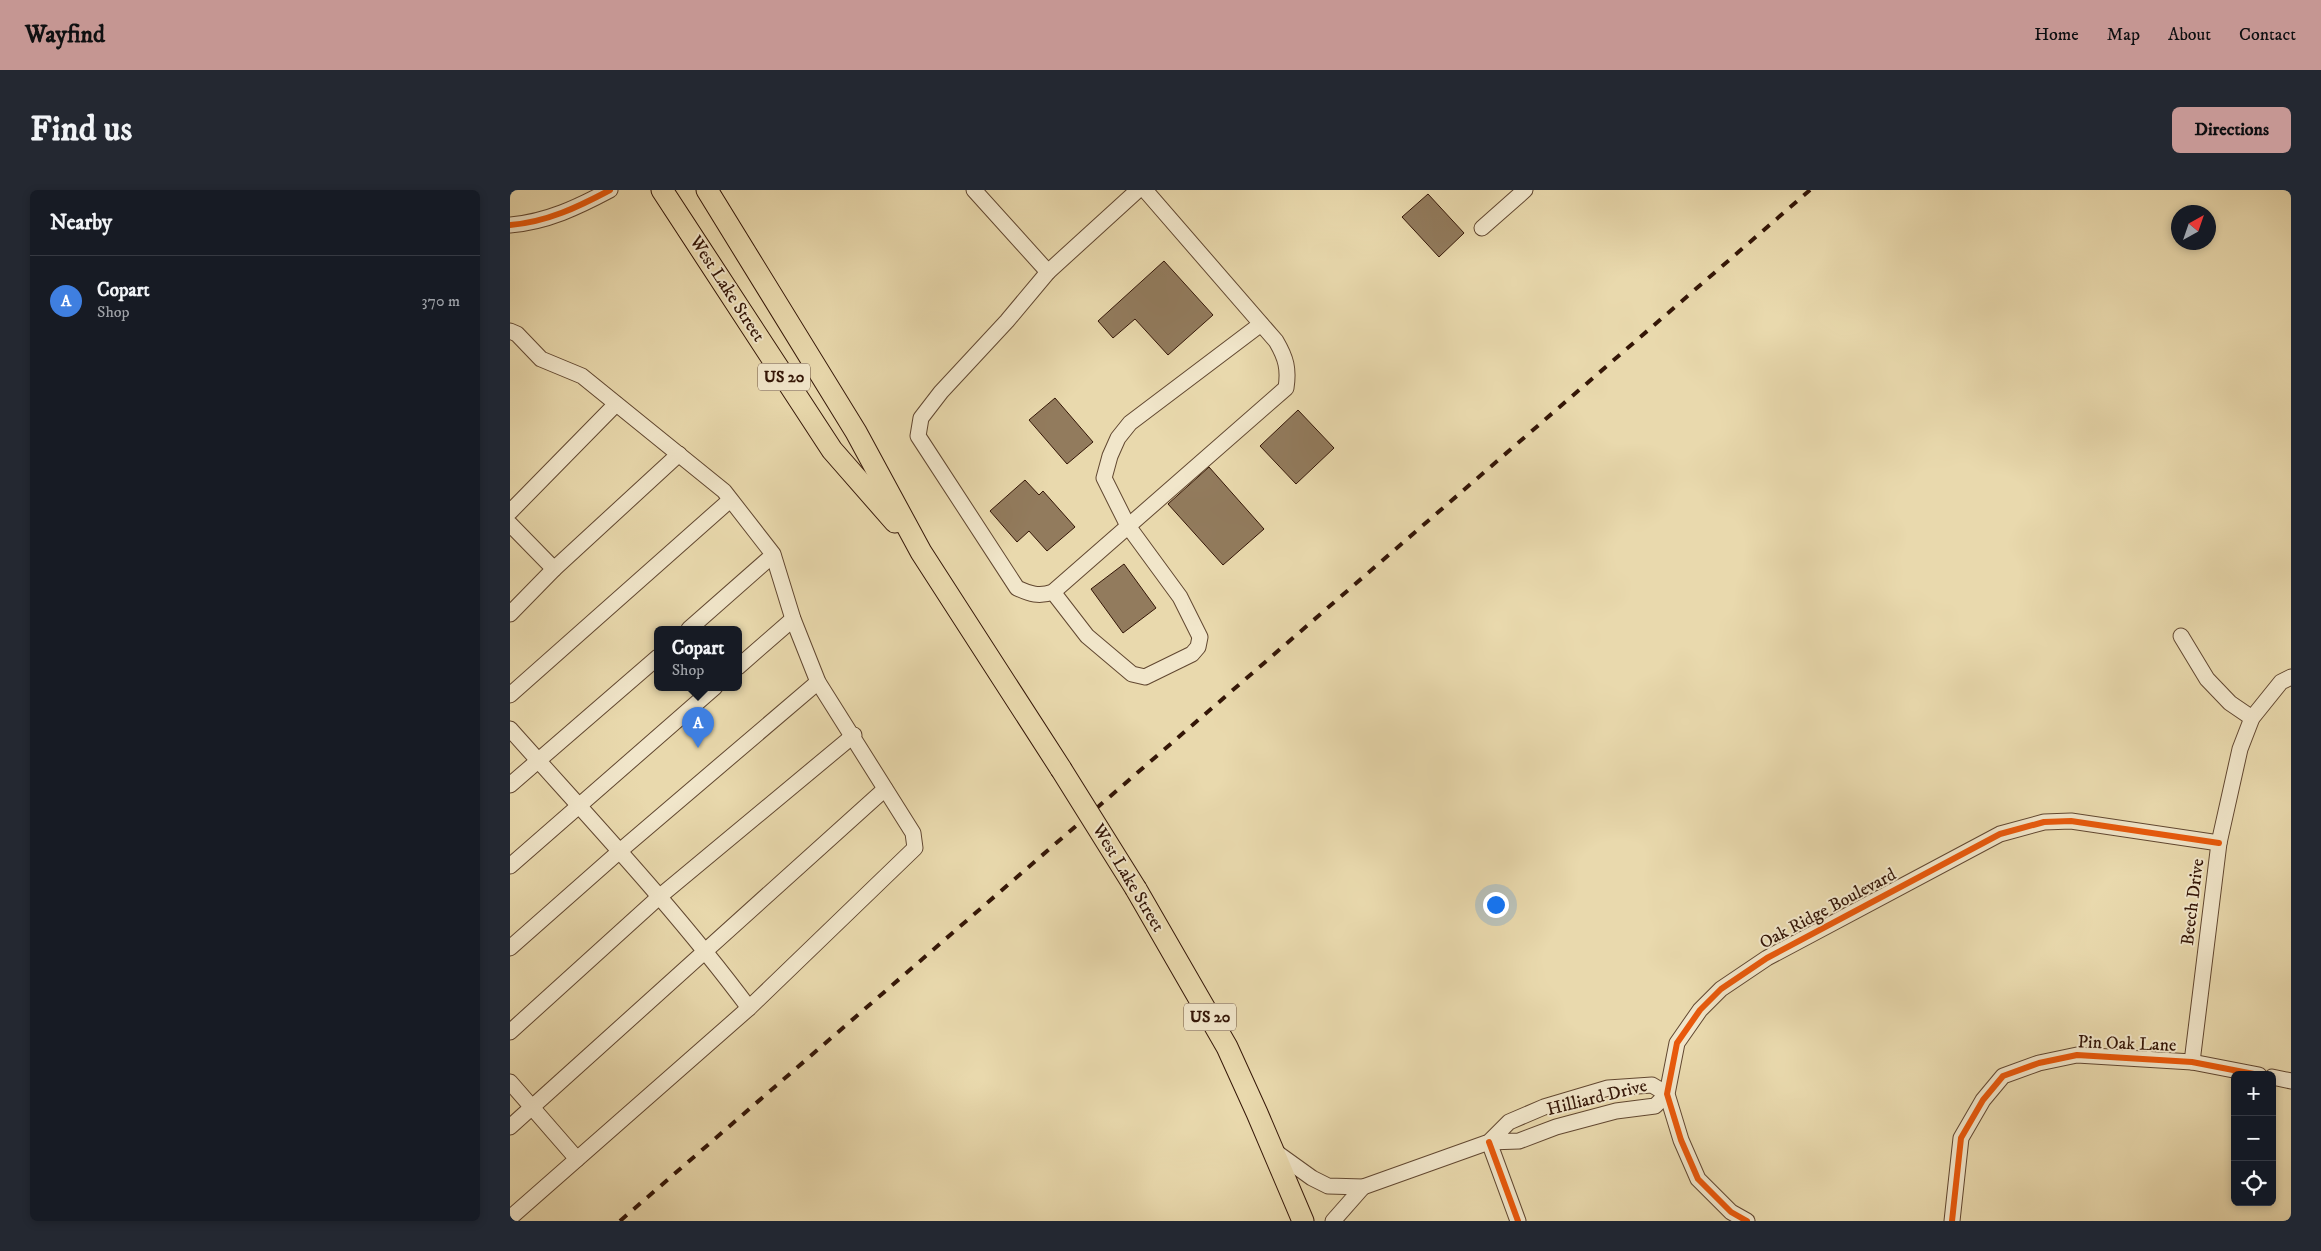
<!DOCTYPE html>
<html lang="en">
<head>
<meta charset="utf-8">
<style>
  body { margin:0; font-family:"IM FELL DW Pica",serif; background:#242831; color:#f1f3f6 }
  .controls { position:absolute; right:15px; bottom:15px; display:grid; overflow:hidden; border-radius:8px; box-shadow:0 2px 8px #0003 }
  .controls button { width:45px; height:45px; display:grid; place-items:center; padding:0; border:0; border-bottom:1px solid #363941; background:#171b24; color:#f1f3f6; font:25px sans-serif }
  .compass { position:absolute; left:1661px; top:15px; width:45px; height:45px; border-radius:50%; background:#171b24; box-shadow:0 2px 8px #0003; rotate:40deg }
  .you { position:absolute; left:985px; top:714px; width:18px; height:18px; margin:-12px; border:4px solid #fff; border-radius:50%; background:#1a73e8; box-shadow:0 0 0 8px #1a73e833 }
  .badge { display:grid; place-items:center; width:32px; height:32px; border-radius:50%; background:#c59692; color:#fff; font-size:16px; font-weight:700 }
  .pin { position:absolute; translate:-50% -41px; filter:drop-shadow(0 1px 2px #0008) }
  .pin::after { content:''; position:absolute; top:26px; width:18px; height:15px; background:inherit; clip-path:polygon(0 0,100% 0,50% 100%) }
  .popup { position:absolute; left:144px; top:436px; width:88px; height:65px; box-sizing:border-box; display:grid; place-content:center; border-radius:8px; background:#171b24; filter:drop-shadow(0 1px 4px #0005); font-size:16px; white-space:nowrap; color:#9ea1a6 }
  .popup b { font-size:19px; color:#f1f3f6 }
  .popup::after { content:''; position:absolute; left:50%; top:100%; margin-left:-10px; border:10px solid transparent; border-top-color:#171b24 }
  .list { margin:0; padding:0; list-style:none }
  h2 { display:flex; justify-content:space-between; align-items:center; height:65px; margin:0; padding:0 20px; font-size:21px }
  h2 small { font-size:16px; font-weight:400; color:#9ea1a6 }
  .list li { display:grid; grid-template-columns:32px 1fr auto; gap:15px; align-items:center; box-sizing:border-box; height:90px; padding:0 20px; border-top:1px solid #363941 }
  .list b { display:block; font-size:19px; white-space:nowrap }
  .list p { margin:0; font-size:16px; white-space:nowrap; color:#9ea1a6 }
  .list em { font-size:16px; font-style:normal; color:#9ea1a6 }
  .icon { flex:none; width:28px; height:28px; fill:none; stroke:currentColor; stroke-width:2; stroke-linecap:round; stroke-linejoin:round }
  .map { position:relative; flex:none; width:1781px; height:1031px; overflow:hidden; border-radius:8px }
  header { display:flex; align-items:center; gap:30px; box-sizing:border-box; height:70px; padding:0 25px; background:#c59692; color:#111 }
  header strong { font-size:24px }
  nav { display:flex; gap:28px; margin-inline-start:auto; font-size:18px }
  .intro { display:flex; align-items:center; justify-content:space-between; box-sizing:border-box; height:120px; padding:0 30px }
  h1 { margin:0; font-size:35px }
  .button { padding:12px 22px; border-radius:8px; background:#c59692; color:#111; font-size:18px; font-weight:700 }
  main { display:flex; gap:30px; padding:0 30px }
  aside { flex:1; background:#171b24; border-radius:8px; box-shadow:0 2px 8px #0003 }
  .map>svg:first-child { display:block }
</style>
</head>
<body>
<header>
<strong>Wayfind</strong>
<nav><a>Home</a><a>Map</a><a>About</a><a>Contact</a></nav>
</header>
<div class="intro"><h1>Find us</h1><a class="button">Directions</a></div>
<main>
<aside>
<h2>Nearby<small></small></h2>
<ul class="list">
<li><span class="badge" style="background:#3f7fe0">A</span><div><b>Copart</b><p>Shop</p></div><em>370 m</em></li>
</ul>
</aside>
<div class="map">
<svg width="1781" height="1031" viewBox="0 0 1781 1031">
  <rect width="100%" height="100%" fill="#e9d9ad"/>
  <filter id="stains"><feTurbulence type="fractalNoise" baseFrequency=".004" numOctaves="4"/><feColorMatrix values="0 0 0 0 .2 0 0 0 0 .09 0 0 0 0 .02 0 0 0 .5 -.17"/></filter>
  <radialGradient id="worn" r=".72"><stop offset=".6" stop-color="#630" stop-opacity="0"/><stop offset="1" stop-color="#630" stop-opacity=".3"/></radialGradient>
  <g fill="#927b5d" stroke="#341607">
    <path d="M918 4 954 43 929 67 892 27Z"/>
    <path d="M654 71 703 125 658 165 625 129 603 148 588 131Z"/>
    <path d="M545 208 583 252 557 274 519 230Z"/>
    <path d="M788 220 824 258 786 294 750 256Z"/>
    <path d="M699 277 754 339 713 375 658 314Z"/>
    <path d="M515 290 529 305 533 301 565 337 537 361 519 341 507 352 480 321Z"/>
    <path d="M614 374 646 418 613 443 581 399Z"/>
  </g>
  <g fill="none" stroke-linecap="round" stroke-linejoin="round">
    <defs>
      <g id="minor">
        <path d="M464 0 538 82 497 131 431 202 411 228 408 246 507 398C520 404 529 407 543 402L776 198C779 179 776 168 766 151L635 0"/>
        <path d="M0 35C37 32 68 17 100 0"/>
        <path d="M972 38 1015 0"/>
        <path d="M538 82 628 0"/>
        <path d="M0 141 7 144 31 169 72 186 214 301 263 364 283 429 308 492 403 643 405 658 239 818 0 1028"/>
        <path d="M0 322 106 214"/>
        <path d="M0 334 44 379 169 264"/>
        <path d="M543 402 577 446 622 484 635 487 682 464 688 457 690 447 670 407 618 336 594 288 600 266 608 248 620 233 751 134"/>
        <path d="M0 424 44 379"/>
        <path d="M179 439 263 365"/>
        <path d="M1671 446 1697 489 1720 513 1742 528"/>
        <path d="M228 477 283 429"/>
        <path d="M0 505 220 310"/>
        <path d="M0 539C82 631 166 720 239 818"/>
        <path d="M0 595 148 467"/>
        <path d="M0 676 205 497"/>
        <path d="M0 758 111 660 308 492"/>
        <path d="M0 842 149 707 344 545"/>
        <path d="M1682 872 1709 653 1730 559 1742 528 1771 492 1781 487"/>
        <path d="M1762 887 1781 891"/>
        <path d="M0 892 67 969"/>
        <path d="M0 937 375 599"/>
        <path d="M979 952 1008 1031"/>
        <path d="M763 960 802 988 818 996 853 997 979 952 1009 951 1046 937 1106 921 1145 916 1157 904 1142 895 1098 898 1034 917 999 932 979 952"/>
        <path d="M823 1031 853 997"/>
        <path d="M1237 1031 1221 1022 1188 989 1171 950 1157 904 1167 853 1190 820 1211 799 1257 768 1490 644 1534 632 1561 631 1709 653"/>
        <path d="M1442 1031 1451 948 1473 910 1493 886 1529 873 1567 865 1682 872 1749 885"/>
      </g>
      <g id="highway">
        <path d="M152 0 322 260 385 332"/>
        <path d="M197 0 346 242 411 362 551 579"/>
        <path d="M626 699 717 857 747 923 793 1031"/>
      </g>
    </defs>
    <use href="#minor" stroke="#614730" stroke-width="17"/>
    <use href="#highway" stroke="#341607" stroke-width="23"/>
    <use href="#minor" stroke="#f1e6ca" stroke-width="15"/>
    <use href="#highway" stroke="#e9d9ad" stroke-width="21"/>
    <path stroke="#341607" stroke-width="4" stroke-dasharray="9 9" stroke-linecap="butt" d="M110 1031 1300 0"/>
    <defs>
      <path id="highway-bridge" d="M551 579 626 699"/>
    </defs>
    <use href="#highway-bridge" stroke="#341607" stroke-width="23" stroke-linecap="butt"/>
    <use href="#highway-bridge" stroke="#e9d9ad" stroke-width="21"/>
    <defs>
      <g id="cycleway">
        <path d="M0 35C37 32 68 17 100 0"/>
        <path d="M979 952 1008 1031"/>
        <path d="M1237 1031 1221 1022 1188 989 1171 950 1157 904 1167 853 1190 820 1211 799 1257 768 1490 644 1534 632 1561 631 1709 653"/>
        <path d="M1442 1031 1451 948 1473 910 1493 886 1529 873 1567 865 1682 872 1749 885"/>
      </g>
    </defs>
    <use href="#cycleway" stroke="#f1e6ca" stroke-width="9"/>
    <use href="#cycleway" stroke="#e8590c" stroke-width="6"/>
  </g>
  <g text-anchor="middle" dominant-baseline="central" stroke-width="4" stroke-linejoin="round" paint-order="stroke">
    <g fill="#f1e6ca" stroke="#6d5442" stroke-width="1">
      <rect x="248" y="173.5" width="52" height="27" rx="4"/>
      <rect x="674" y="813.5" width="52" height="27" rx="4"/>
    </g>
    <g font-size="16" font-weight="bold" fill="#341607">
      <text x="274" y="187">US 20</text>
      <text x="700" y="827">US 20</text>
    </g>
    <g font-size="18" fill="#341607" stroke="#f1e6ca">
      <text transform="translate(217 99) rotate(57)">West Lake Street</text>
      <text transform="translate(618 688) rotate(59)">West Lake Street</text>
      <text transform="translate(1683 712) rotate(-83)">Beech Drive</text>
      <text transform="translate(1318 719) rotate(-28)">Oak Ridge Boulevard</text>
      <text transform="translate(1617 854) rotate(2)">Pin Oak Lane</text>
      <text transform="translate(1087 908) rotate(-14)">Hilliard Drive</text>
    </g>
  </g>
  <rect width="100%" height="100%" filter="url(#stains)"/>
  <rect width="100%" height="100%" fill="url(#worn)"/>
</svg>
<div class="controls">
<button>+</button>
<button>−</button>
<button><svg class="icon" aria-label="locate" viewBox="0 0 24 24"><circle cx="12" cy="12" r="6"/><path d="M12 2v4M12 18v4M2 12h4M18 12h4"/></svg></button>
</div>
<svg class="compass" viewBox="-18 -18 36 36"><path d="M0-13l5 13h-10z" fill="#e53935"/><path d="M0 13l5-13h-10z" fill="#9ea1a6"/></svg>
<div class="you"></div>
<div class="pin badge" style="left:188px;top:558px;background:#3f7fe0">A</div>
<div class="popup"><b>Copart</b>Shop</div>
</div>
</main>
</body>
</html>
